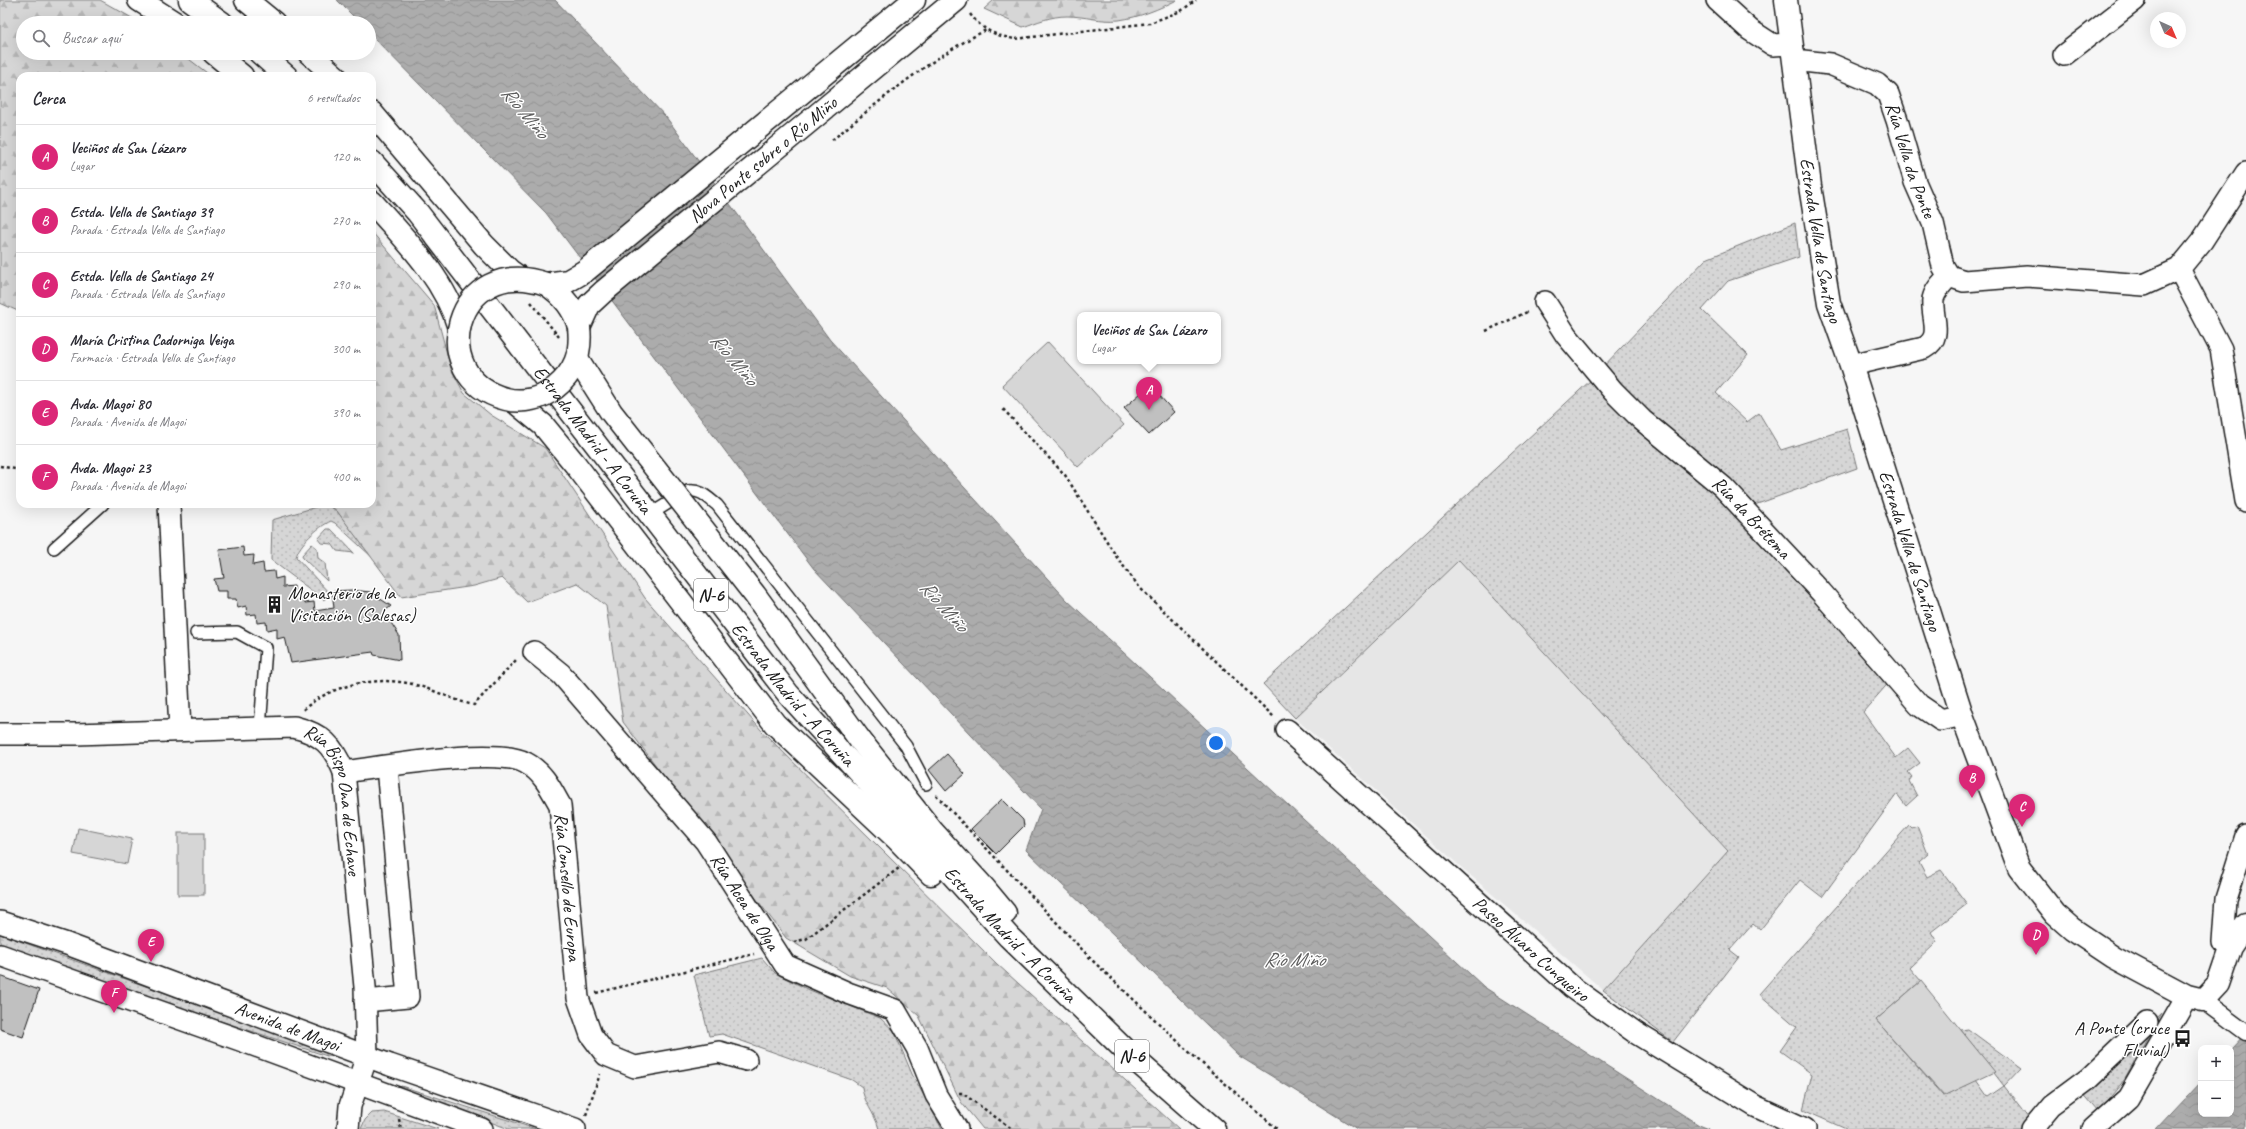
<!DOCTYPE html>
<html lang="es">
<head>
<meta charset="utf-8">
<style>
  body { margin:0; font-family:Caveat,sans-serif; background:#f7f7f7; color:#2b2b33 }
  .controls { position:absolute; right:12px; bottom:12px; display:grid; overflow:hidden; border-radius:8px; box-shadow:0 4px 16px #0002 }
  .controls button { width:36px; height:36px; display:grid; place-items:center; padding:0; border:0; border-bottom:1px solid #e1e1e2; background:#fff; color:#2b2b33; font:20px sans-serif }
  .compass { position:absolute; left:2150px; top:12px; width:36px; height:36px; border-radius:50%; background:#fff; box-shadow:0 4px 16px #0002; rotate:136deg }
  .you { position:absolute; left:1216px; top:743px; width:14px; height:14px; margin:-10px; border:3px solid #fff; border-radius:50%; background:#1a73e8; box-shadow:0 0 0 6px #1a73e833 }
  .badge { display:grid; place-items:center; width:26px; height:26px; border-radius:50%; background:#db2777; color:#fff; font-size:13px; font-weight:700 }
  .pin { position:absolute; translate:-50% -33px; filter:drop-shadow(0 1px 2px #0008) }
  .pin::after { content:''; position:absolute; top:21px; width:14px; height:12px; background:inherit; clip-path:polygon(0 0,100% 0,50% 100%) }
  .popup { position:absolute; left:1077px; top:312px; width:144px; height:52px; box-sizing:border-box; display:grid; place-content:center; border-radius:8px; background:#fff; filter:drop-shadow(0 1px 3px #0005); font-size:13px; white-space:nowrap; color:#7c7c81 }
  .popup b { font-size:15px; color:#2b2b33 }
  .popup::after { content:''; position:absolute; left:50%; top:100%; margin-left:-8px; border:8px solid transparent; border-top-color:#fff }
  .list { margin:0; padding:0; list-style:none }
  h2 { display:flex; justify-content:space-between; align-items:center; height:52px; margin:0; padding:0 16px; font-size:17px }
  h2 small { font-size:13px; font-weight:400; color:#7c7c81 }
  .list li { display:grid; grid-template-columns:26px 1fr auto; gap:12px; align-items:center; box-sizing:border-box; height:64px; padding:0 16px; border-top:1px solid #e1e1e2 }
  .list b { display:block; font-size:15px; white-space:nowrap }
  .list p { margin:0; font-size:13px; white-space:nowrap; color:#7c7c81 }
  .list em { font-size:13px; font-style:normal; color:#7c7c81 }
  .icon { flex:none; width:22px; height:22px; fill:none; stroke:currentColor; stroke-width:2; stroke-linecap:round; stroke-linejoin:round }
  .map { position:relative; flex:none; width:2246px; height:1129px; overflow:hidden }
  .search { position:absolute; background:#fff; box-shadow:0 4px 16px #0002; left:16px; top:16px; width:360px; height:44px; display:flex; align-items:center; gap:10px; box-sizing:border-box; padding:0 14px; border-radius:22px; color:#7c7c81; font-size:15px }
  .panel { position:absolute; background:#fff; box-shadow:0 4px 16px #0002; left:16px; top:72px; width:360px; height:436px; border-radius:12px }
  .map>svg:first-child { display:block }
</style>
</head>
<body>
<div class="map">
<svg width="2246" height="1129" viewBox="0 0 2246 1129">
  <defs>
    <pattern id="grass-dots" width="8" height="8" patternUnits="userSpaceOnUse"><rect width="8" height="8" fill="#d6d6d6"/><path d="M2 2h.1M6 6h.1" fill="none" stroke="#b7b7b7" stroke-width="1.8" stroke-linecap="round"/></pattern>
    <pattern id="forest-firs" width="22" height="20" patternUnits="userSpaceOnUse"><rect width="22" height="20" fill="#d6d6d6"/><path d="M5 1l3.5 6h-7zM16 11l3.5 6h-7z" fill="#b7b7b7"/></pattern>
    <pattern id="water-waves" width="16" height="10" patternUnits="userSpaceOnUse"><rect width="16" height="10" fill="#acacac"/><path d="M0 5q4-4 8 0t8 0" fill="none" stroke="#939393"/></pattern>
  </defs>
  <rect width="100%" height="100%" fill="#f6f6f6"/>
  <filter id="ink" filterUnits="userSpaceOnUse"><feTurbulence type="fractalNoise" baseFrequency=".025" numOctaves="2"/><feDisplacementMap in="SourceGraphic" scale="8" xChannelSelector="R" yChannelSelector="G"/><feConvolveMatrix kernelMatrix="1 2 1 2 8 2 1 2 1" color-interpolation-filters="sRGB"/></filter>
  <g filter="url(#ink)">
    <path fill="#e6e6e6" d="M1459 560 1728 851 1603 990 1462 868 1295 718Z"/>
    <g fill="url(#grass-dots)" stroke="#797979">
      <path d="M1795 223 1799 257 1728 281 1702 310 1748 355 1716 393 1747 422 1759 413 1781 450 1847 429 1857 468 1749 507 1600 370 1706 259Z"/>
      <path d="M1592 379 1705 479 1892 679 1863 712 1896 758 1908 748 1920 763 1908 772 1912 777 1909 781 1917 796 1906 806 1897 794 1822 897 1800 880 1760 930 1753 924 1730 950 1739 957 1673 1042 1603 990 1728 851 1459 560 1295 718 1263 684Z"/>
      <path d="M326 504 337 511 372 557 335 523 331 521C318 527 299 544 296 557L329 593 324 600 271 560 272 520Z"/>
      <path d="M327 529H331L354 553 337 551 332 544 321 543 318 539Z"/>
      <path d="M312 544 317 548 318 558 325 563 327 581 303 558 302 555Z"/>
      <path d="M1909 825 1912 828 1917 826 1928 854 1919 862 1927 877 1941 870 1967 904 1931 932 1937 942 1910 968 1921 981 1876 1020 1943 1096 1976 1080 1988 1097 2004 1086 1961 1030 1968 1029 2021 1068 2004 1086 2029 1118 2025 1129H1846L1803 1110 1812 1074 1780 1051 1797 1027 1759 994Z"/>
      <path d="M0 934 204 1007 330 1050 333 1055 327 1056 0 948Z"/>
      <path d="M762 958 775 973 807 989 880 1018 894 1031 912 1074 942 1129H879C875 1113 863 1102 862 1087L852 1080 722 1034 709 1036 694 975Z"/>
      <path d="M2162 1013 2125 1079 2099 1111 2081 1090Z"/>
      <path d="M401 1086 536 1129H509L400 1088Z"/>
      <path d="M384 1112 438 1129H361L365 1120 372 1113Z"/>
    </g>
    <g fill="url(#forest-firs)" stroke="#797979">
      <path d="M0 0H100L141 23H23V53H181L211 76H20V312L0 303Z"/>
      <path d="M994 0H1177C1159 9 1140 17 1119 20 1101 22 1085 16 1067 16 1051 16 1037 22 1023 27L984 9Z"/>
      <path d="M372 232 434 305 451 369 464 393 491 415 545 448 645 598 762 731 997 964 1179 1129H983L961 1102 919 1016 887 988 850 976 786 938 623 722 606 606 577 583 527 602 502 578 474 586 401 597 337 511 328 504H372Z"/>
    </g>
    <g fill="#d6d6d6" stroke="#797979">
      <path d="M1048 342 1124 425 1078 467 1002 385Z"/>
      <path d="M78 828 132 839 127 864 73 854Z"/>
      <rect x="178" y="833" width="26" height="62"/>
      <path d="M1921 981 1995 1072 1944 1096 1876 1020Z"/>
    </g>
    <g fill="url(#water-waves)" stroke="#727272">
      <path d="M337 0H555L666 117 830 340 1067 600 1484 987 1699 1125 1709 1129H1357L1239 1056 1026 850 1041 809 814 569 546 213 369 33V23H360Z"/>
      <path d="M2246 1033V1129H2156L2201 1081V1114H2231V1049Z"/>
    </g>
    <g fill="#c0c0c0" stroke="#1c1c1c">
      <path d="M1150 385 1174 412 1149 435 1124 408Z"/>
      <path d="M243 547 244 556 254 555 253 565 263 563 264 572 274 571 275 579 283 577V587L294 586 295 595 304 594 305 603 314 602 315 611 334 608 332 591 352 590 370 592 391 606 384 612 399 635 400 660 374 655 373 652 291 663 285 637 277 639V628L267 630 266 622 257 623 256 614 247 615 246 606 238 608 236 599H227V591H217L214 579 224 578 219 550Z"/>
      <path d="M947 754 965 774 946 791 929 770Z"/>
      <path d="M1002 799 1023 820 1024 826 996 854 971 829Z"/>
      <path d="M0 976 39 990 23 1037 0 1029Z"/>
    </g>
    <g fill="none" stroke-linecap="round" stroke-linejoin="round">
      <defs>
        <g id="service">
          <path d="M649 515 688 491C700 489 707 497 717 505L906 746 926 784"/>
          <path d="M54 548 103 504"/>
          <path d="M196 633 237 632 266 648 260 728"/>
        </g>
        <path id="pedestrian" d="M2203 1000 2246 1032"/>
        <g id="minor">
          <path d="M1717 0 1750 30 1773 45 1791 44"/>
          <path d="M2064 55 2135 0"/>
          <path id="s1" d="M1794 60 1830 64 1877 84 1888 94 1897 120 1915 182 1933 223 1943 266 1949 276 1964 281 2027 276 2144 285 2179 269 2202 241 2246 173"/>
          <path d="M2179 269 2221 349 2246 501"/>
          <path id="s2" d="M1545 302 1566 335 1613 391 1642 420 1723 487 1821 592 1919 705 1941 720 1962 715"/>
          <path d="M1851 365 1924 348C1944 337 1931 318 1933 299 1935 290 1942 283 1949 276"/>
          <path d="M169 504 180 730"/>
          <path id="s3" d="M534 652 561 674 706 842 785 965 848 993 895 1010 917 1048 936 1095 957 1129"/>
          <path id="s4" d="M1287 730 1572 987 1636 1033 1755 1106 1805 1129"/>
          <path id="s5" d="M0 734H76L294 727C322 734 333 745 344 772L365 987 367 1056 350 1106 348 1129"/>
          <path id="s6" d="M344 772C382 767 497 746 526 763 543 772 551 789 560 805L578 998 591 1035 606 1055 635 1067 719 1052 746 1060"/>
          <path id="s7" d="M0 922 67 944 390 1065 575 1129"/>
          <path d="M2231 946 2223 942 2226 899 2246 836"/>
          <path d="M0 955 240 1040 482 1129"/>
          <path d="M365 1001 408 997 387 767"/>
          <path d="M2032 1129 2052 1105 2087 1079 2147 1022"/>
          <path d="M2093 1129 2128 1098 2187 996"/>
        </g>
        <g id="tertiary">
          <path id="s8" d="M1786 0 1810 186 1829 303 1851 365 1962 715 2019 868 2055 914 2072 929 2114 957 2187 996 2203 1000 2218 984 2231 946 2246 924"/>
        </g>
        <g id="secondary">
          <path d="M546 284 568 281 585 271 914 0"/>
          <path d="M546 284C563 295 574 308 579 327"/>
          <path id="s9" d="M579 327 589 305 603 292 956 0"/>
        </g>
        <g id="trunk">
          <path d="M139 0 175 23"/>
          <path d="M190 0 222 23"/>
          <path d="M246 0 274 23"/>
          <path d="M214 53 242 76"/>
          <path d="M260 53 286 76"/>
          <path d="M309 53 335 76"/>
          <path d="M372 113 484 245 510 271 520 278"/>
          <path id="s10" d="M372 162 418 213 789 695 1009 937 1131 1056 1214 1129"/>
          <path d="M372 202C405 239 445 279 459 328"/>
          <path d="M514 401 543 425 575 464 775 724 898 840 931 874"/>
          <path d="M860 740 933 832 985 889 1005 913"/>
        </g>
      </defs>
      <use href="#service" stroke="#1c1c1c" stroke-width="14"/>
      <use href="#pedestrian" stroke="#1c1c1c" stroke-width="19"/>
      <use href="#minor" stroke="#1c1c1c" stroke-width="24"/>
      <use href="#tertiary" stroke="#1c1c1c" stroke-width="25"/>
      <use href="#secondary" stroke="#1c1c1c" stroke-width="25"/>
      <use href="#trunk" stroke="#1c1c1c" stroke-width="25"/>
      <g stroke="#1c1c1c" stroke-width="2.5" stroke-dasharray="3 3" stroke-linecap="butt">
        <path d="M970 14C982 30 996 36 1015 39L1150 23 1181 11 1196 0"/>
        <path d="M832 140C882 99 929 59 986 30"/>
        <path d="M531 302 559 337"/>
        <path d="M1486 331 1529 311"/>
        <path d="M1003 409 1065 475 1118 559 1140 588 1274 717"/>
        <path d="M0 466 20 470"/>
        <path d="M303 710C330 685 372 677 407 683 430 687 451 700 474 705L516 660"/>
        <path d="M936 795 1093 961 1188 1051 1277 1129"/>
        <path d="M794 942 806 939 899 868"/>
        <path d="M596 993 754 954"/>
        <path d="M959 1093H962L1012 1129"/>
        <path d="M586 1115 600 1074"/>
        <path d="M399 1119 401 1129"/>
      </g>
      <use href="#service" stroke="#fff" stroke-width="11"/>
      <use href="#pedestrian" stroke="#fff" stroke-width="16"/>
      <use href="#minor" stroke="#fff" stroke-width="21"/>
      <use href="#tertiary" stroke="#fff" stroke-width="22"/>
      <use href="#secondary" stroke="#fff" stroke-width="22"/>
      <use href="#trunk" stroke="#fff" stroke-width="22"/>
      <defs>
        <path id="secondary-bridge" d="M546 284C455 252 423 378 506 399 522 403 542 399 555 388 575 372 582 353 579 327"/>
        <path id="trunk-bridge" d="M578 360 611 412 755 595 860 740"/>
      </defs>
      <use href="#secondary-bridge" stroke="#1c1c1c" stroke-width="25" stroke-linecap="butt"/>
      <use href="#trunk-bridge" stroke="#1c1c1c" stroke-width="25" stroke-linecap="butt"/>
      <use href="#secondary-bridge" stroke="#fff" stroke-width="22"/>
      <use href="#trunk-bridge" stroke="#fff" stroke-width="22"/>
    </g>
  </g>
  <defs>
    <symbol id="building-bare" viewBox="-9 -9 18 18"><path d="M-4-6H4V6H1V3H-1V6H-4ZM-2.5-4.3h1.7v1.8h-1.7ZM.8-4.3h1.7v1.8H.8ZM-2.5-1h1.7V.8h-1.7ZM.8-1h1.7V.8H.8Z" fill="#1c1c1c" stroke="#fff" stroke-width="2.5" paint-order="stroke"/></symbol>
    <symbol id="bus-bare" viewBox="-9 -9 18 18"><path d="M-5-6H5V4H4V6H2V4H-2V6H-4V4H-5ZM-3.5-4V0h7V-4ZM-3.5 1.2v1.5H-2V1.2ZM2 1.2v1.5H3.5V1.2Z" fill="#1c1c1c" stroke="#fff" stroke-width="2.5" paint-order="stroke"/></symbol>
  </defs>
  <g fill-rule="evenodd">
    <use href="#building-bare" x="262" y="592" width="25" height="25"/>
    <use href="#bus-bare" x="2170" y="1026" width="25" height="25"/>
  </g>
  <g text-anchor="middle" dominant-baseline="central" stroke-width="3" stroke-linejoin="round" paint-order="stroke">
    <g fill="#fff" stroke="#606060" stroke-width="1">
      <rect x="694" y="579" width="34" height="32" rx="3"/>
      <rect x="1115" y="1040" width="34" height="32" rx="3"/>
    </g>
    <g font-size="18" font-weight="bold" fill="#1c1c1c">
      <text x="711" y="595">N-6</text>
      <text x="1132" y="1056">N-6</text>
    </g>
    <g font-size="19" fill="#1c1c1c" stroke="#fff">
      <text stroke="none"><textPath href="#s9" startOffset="251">Nova Ponte sobre o Río Miño</textPath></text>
      <text stroke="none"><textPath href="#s1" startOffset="172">Rúa Vella da Ponte</textPath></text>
      <text stroke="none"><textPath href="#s8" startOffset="243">Estrada Vella de Santiago</textPath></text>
      <text stroke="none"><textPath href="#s10" startOffset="355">Estrada Madrid - A Coruña</textPath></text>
      <text stroke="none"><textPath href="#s2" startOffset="300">Rúa da Brétema</textPath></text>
      <text stroke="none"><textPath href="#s8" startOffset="567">Estrada Vella de Santiago</textPath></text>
      <text stroke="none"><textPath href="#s10" startOffset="679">Estrada Madrid - A Coruña</textPath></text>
      <text stroke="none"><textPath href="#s5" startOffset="387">Rúa Bispo Ona de Echave</textPath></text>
      <text stroke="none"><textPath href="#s6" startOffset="321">Rúa Consello de Europa</textPath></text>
      <text stroke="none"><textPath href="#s3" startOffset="328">Rúa Acea de Olga</textPath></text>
      <text stroke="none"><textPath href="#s10" startOffset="1003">Estrada Madrid - A Coruña</textPath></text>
      <text stroke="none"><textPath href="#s4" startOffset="328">Paseo Álvaro Cunqueiro</textPath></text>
      <text stroke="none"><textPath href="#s7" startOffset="306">Avenida de Magoi</textPath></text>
    </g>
    <g font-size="19" fill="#1c1c1c" stroke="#fff" text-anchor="start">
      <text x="288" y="593">Monasterio de la<tspan x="288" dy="22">Visitación (Salesas)</tspan></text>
      <text x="2169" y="1028" text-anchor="end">A Ponte (cruce<tspan x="2169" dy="22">Fluvial)</tspan></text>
    </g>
    <g font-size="20" font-style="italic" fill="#5d5d5d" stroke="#fff">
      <text transform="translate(525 112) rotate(50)">Río Miño</text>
      <text transform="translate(734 359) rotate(50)">Río Miño</text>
      <text transform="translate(944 606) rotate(48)">Río Miño</text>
      <text x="1294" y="959">Río Miño</text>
    </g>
  </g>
</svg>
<div class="controls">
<button>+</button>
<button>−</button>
</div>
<svg class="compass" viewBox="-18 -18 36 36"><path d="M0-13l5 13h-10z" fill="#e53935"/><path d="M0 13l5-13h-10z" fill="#7c7c81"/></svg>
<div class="you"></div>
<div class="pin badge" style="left:1149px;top:410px">A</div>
<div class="popup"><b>Veciños de San Lázaro</b>Lugar</div>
<div class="pin badge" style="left:1972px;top:798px">B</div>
<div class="pin badge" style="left:2022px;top:827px">C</div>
<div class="pin badge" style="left:2036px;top:955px">D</div>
<div class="pin badge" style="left:151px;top:962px">E</div>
<div class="pin badge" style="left:114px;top:1013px">F</div>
<div class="search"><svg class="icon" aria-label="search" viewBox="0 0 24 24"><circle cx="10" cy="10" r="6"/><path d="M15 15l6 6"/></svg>Buscar aquí</div>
<section class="panel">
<h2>Cerca<small>6 resultados</small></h2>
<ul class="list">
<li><span class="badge">A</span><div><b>Veciños de San Lázaro</b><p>Lugar</p></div><em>120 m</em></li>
<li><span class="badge">B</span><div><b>Estda. Vella de Santiago 39</b><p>Parada · Estrada Vella de Santiago</p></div><em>270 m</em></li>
<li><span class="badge">C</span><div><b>Estda. Vella de Santiago 24</b><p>Parada · Estrada Vella de Santiago</p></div><em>290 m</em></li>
<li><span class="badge">D</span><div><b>María Cristina Cadorniga Veiga</b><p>Farmacia · Estrada Vella de Santiago</p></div><em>300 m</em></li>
<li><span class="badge">E</span><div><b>Avda. Magoi 80</b><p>Parada · Avenida de Magoi</p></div><em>390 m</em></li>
<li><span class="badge">F</span><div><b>Avda. Magoi 23</b><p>Parada · Avenida de Magoi</p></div><em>400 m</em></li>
</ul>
</section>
</div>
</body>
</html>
